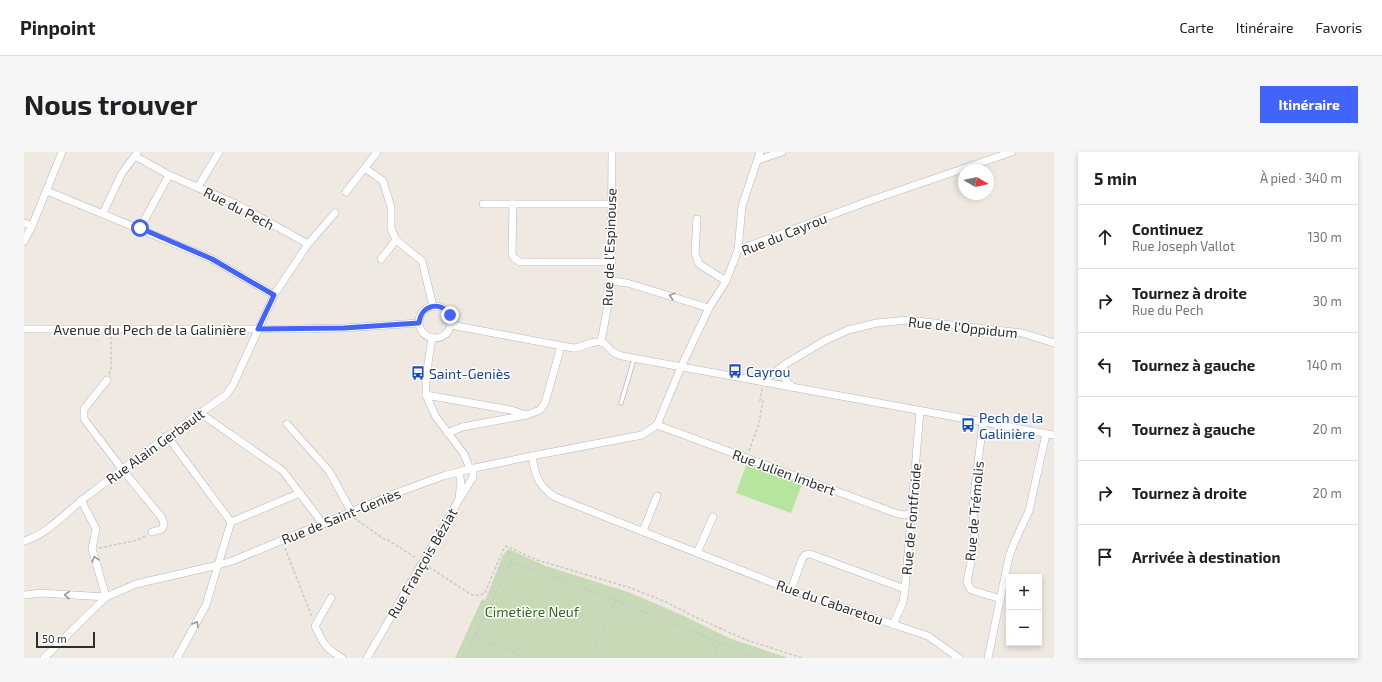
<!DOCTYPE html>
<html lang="fr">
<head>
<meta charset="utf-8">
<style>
  body { margin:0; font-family:"Exo 2",sans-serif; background:#f6f6f6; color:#202124 }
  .controls { position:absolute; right:12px; bottom:12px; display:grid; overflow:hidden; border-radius:0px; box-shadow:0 2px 6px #0003 }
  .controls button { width:36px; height:36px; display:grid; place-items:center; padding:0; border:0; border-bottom:1px solid #e0e0e0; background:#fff; color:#202124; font:20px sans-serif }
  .compass { position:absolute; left:934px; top:12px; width:36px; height:36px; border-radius:50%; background:#fff; box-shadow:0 2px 6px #0003; rotate:99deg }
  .scale { position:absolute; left:12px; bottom:10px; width:59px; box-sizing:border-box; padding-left:4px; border:2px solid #2e2e2e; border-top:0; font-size:11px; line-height:14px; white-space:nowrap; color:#2e2e2e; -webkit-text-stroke:3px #fff; paint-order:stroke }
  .stop { position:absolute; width:12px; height:12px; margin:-9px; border:3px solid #4264fb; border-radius:50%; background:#fff }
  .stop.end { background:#4264fb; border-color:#fff; box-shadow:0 1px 4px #0008 }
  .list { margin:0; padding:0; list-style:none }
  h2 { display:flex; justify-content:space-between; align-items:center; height:52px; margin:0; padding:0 16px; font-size:17px }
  h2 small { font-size:13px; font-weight:400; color:#757577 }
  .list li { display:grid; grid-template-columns:26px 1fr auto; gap:12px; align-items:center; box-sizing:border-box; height:64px; padding:0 16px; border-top:1px solid #e0e0e0 }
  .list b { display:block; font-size:15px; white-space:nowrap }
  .list p { margin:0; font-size:13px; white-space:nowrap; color:#757577 }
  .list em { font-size:13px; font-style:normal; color:#757577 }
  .icon { flex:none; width:22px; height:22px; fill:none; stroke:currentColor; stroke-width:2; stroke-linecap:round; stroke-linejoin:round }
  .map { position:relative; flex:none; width:1030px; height:506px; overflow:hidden; border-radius:0px }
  header { display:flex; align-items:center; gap:24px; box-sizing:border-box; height:56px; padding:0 20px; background:#fff; border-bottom:1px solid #e0e0e0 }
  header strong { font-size:19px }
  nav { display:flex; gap:22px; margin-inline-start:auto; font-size:14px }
  .intro { display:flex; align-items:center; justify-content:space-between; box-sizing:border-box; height:96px; padding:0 24px }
  h1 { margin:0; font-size:28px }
  .button { padding:10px 18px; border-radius:0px; background:#4264fb; color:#fff; font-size:14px; font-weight:700 }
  main { display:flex; gap:24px; padding:0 24px }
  aside { flex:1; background:#fff; border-radius:0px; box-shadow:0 2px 6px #0003 }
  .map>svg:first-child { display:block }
</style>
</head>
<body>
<header>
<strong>Pinpoint</strong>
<nav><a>Carte</a><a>Itinéraire</a><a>Favoris</a></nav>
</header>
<div class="intro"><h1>Nous trouver</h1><a class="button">Itinéraire</a></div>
<main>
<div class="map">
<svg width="1030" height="506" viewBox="0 0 1030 506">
  <rect width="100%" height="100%" fill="#efe9e1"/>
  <path fill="#b6e59e" d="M723 311 778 332 767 361 712 341Z"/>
  <path fill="#c8d9b8" d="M484 397 522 414 604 440 658 463 705 486 764 506H431L458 447 461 449 479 403Z"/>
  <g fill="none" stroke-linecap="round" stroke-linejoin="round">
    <defs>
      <path id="lane" d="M597 251 610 207"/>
      <g id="street">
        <path d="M111 4 145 23 214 53 284 92"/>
        <path d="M734 8 758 0"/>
        <path d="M341 16 359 29 367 55V76L372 88 398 109 409 154"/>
        <path d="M174 35 195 0"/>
        <path d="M23 39 188 107 250 143"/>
        <path d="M322 40 353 0"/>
        <path d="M459 52H588"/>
        <path d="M489 52 488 102 490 106 496 110H588"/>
        <path d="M79 61 98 21 113 1"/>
        <path d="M673 67 671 101 675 112 702 129"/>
        <path d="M0 71 8 74"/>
        <path d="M116 76 145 23"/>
        <path d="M0 89 8 74 38 0"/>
        <path d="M714 98 718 54 736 0"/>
        <path d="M357 107 372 88"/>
        <path d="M587 129 603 131 685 156"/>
        <circle cx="411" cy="170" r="16"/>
        <path d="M427 173 549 196C558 196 568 188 577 190 583 192 585 197 589 200 592 202 595 203 598 204L1030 283"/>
        <path d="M0 177H269L320 176 395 171"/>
        <path d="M408 186 402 224V243L412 265 440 302 446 317"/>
        <path d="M577 190 585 147 587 129 588 0"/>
        <path d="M760 213C758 223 761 229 768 235"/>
        <path d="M83 228 60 257V267L98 317 138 366 140 372 138 377 128 380"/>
        <path d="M738 230 763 211 802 188 824 178 853 171 884 168 998 181 1030 191"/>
        <path d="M402 243 487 258 502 263"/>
        <path d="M176 261 259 319 299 372"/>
        <path d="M959 270 950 343 949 359 951 390 943 430 947 438 977 447"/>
        <path d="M263 272 305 319 327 359"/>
        <path d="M633 273 657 215 685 156 702 129 714 98 842 50 988 0"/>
        <path d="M633 273 874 362 881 363 887 361"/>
        <path d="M424 281 438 275 503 263 516 258 521 251 537 194"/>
        <path d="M143 284 207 370 182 453 153 506"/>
        <path d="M508 304C511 323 514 334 531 345L767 438 904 484 935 506"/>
        <path d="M435 345 437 331 435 320"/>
        <path d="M57 348 72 377 68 397 82 445"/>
        <path d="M207 370 276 341"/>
        <path d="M619 379 633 344"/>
        <path d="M0 389C23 383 43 359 62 345 108 310 154 276 202 243L209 233 250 143 284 92 311 61"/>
        <path d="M673 401 689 365"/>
        <path d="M767 438 778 407 781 403 786 402 881 437"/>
        <path d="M0 443 17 441 82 445 112 432 194 413 208 409 375 340 419 324 446 317 508 304 618 283 633 273"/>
        <path d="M307 446 291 474C299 491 301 496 318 506"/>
        <path d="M869 473 879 450 881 437 896 259"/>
        <path d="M20 506 82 445"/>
        <path d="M343 506 433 351 449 325V316"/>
        <path d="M964 506 985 405 990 391 1005 359 1022 282"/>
      </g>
    </defs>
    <use href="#lane" stroke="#b4b7c1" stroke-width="5"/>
    <use href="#street" stroke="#b4b7c1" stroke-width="8"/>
    <g stroke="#c9c9c9" stroke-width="1.5" stroke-dasharray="3 2" stroke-linecap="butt">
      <path d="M85 222 87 218V184"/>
      <path d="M725 299 735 271 739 249H736L738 236"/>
      <path d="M330 366 360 387 364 388 392 406"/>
      <path d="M75 396 114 388 121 384"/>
      <path d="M261 396 288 465"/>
      <path d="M405 415 446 442C452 444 455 444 461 441L479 398 482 394 513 408 607 436 640 449 671 465 720 487 778 506"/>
      <path d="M451 484 503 506"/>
      <path d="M440 506 487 410 592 448 733 506"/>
      <path d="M567 506 592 448"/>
      <path d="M689 506 695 491"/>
    </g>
    <use href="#lane" stroke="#fff" stroke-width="3.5"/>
    <use href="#street" stroke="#fff" stroke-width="7"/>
  </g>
  <defs><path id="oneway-chevron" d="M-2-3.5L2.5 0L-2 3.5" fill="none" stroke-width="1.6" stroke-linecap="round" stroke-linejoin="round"/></defs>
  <g stroke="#969696">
    <use href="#oneway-chevron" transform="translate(648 144) rotate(-163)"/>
    <use href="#oneway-chevron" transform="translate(71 407) rotate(-106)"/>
    <use href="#oneway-chevron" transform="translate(43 443) rotate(-177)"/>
    <use href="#oneway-chevron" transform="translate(172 472) rotate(-61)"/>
  </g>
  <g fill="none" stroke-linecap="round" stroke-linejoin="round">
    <path stroke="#4264fb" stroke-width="5" d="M116 76 188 107 250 143 234 177 320 176 395 171C397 153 416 148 426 163"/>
  </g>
  <defs>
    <symbol id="bus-bare" viewBox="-9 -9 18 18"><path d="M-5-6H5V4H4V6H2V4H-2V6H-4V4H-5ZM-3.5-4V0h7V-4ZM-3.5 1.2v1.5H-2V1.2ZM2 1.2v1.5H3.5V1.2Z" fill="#1a4fb4" stroke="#fff" stroke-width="2.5" paint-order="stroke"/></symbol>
  </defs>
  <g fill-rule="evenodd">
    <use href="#bus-bare" x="701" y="209" width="20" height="20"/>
    <use href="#bus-bare" x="384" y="211" width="20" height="20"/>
    <use href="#bus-bare" x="934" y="263" width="20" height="20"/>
  </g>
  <g text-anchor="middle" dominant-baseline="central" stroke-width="3" stroke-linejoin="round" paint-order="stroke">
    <g font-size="14" fill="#2e2e2e" stroke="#fff">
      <text transform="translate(215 56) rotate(27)">Rue du Pech</text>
      <text transform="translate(760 82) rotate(-22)">Rue du Cayrou</text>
      <text transform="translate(585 95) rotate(-88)">Rue de l'Espinouse</text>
      <text transform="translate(939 175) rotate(6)">Rue de l'Oppidum</text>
      <text x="126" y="177">Avenue du Pech de la Galinière</text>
      <text transform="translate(131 294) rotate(-36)">Rue Alain Gerbault</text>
      <text transform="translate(760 320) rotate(20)">Rue Julien Imbert</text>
      <text transform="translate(950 359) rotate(-85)">Rue de Trémolis</text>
      <text transform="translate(317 364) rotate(-22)">Rue de Saint-Geniès</text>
      <text transform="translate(887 367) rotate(-85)">Rue de Fontfroide</text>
      <text transform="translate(398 411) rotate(-60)">Rue François Béziat</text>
      <text transform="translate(806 450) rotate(19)">Rue du Cabaretou</text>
    </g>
    <g font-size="14" fill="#164399" stroke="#fff" text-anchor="start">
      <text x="722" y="219">Cayrou</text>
      <text x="405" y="221">Saint-Geniès</text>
      <text x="955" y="265">Pech de la<tspan x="955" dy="16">Galinière</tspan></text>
    </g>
    <g font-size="14" fill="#2c6e1b" stroke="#fff">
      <text x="508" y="459">Cimetière Neuf</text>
    </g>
  </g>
</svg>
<div class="controls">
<button>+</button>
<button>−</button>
</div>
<svg class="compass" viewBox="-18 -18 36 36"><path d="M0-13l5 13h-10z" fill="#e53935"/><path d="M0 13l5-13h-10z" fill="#757577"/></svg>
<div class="scale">50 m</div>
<div class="stop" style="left:116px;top:76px"></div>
<div class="stop end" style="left:426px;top:163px"></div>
</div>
<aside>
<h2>5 min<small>À pied · 340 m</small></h2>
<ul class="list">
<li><svg class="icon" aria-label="ahead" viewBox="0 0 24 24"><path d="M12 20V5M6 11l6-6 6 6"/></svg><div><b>Continuez</b><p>Rue Joseph Vallot</p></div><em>130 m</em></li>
<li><svg class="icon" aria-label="right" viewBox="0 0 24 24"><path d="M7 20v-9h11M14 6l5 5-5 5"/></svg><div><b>Tournez à droite</b><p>Rue du Pech</p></div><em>30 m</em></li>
<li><svg class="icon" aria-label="left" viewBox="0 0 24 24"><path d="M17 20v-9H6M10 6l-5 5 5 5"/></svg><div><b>Tournez à gauche</b></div><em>140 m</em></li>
<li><svg class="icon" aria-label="left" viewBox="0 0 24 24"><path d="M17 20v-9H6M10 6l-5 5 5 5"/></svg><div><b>Tournez à gauche</b></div><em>20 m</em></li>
<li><svg class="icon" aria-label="right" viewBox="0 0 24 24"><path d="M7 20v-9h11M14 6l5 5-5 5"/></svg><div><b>Tournez à droite</b></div><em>20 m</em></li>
<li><svg class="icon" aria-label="arrive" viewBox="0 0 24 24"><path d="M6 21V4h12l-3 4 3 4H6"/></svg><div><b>Arrivée à destination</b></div></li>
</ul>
</aside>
</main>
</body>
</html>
